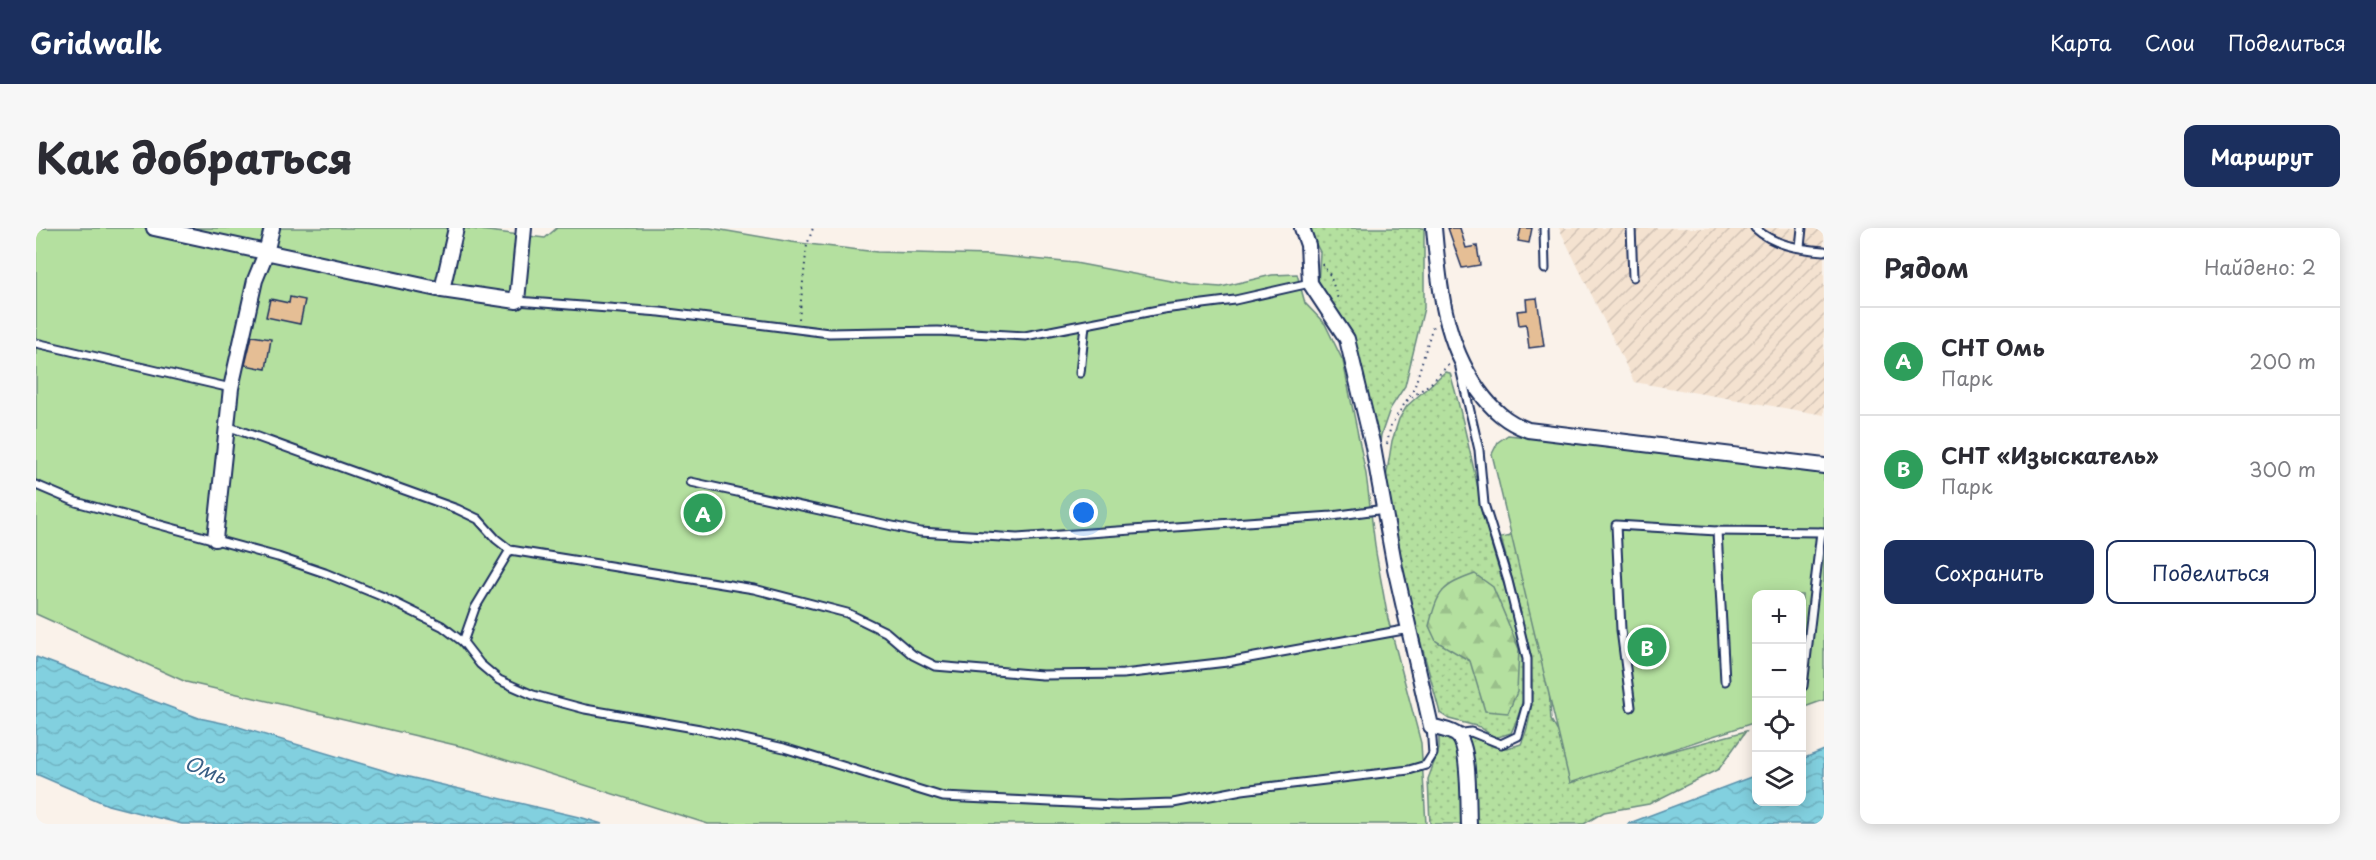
<!DOCTYPE html>
<html lang="ru">
<head>
<meta charset="utf-8">
<style>
  body { margin:0; font-family:"Playpen Sans",sans-serif; background:#f7f7f7; color:#2b2b33 }
  .controls { position:absolute; right:18px; bottom:18px; display:grid; overflow:hidden; border-radius:12px; box-shadow:0 3px 15px #0003 }
  .controls button { width:54px; height:54px; display:grid; place-items:center; padding:0; border:0; border-bottom:2px solid #e1e1e2; background:#fff; color:#2b2b33; font:30px sans-serif }
  .you { position:absolute; left:1048px; top:285px; width:21px; height:21px; margin:-15px; border:4px solid #fff; border-radius:50%; background:#1a73e8; box-shadow:0 0 0 9px #1a73e833 }
  .badge { display:grid; place-items:center; width:39px; height:39px; border-radius:50%; background:#1b2f5e; color:#fff; font-size:20px; font-weight:700 }
  .pin { position:absolute; translate:-50% -50%; border:3px solid #fff; box-shadow:0 2px 6px #0006 }
  .list { margin:0; padding:0; list-style:none }
  h2 { display:flex; justify-content:space-between; align-items:center; height:78px; margin:0; padding:0 24px; font-size:26px }
  h2 small { font-size:20px; font-weight:400; color:#7c7c81 }
  .list li { display:grid; grid-template-columns:39px 1fr auto; gap:18px; align-items:center; box-sizing:border-box; height:108px; padding:0 24px; border-top:2px solid #e1e1e2 }
  .list b { display:block; font-size:22px; white-space:nowrap }
  .list p { margin:0; font-size:20px; white-space:nowrap; color:#7c7c81 }
  .list em { font-size:20px; font-style:normal; color:#7c7c81 }
  .actions { display:flex; gap:12px; padding:18px 24px }
  .actions a { flex:1; padding:14px 0; border:2px solid #1b2f5e; border-radius:12px; text-align:center; font-size:21px; color:#1b2f5e }
  .actions .main { background:#1b2f5e; color:#fff }
  .icon { flex:none; width:33px; height:33px; fill:none; stroke:currentColor; stroke-width:2; stroke-linecap:round; stroke-linejoin:round }
  .map { position:relative; flex:none; width:1788px; height:596px; overflow:hidden; border-radius:12px }
  header { display:flex; align-items:center; gap:36px; box-sizing:border-box; height:84px; padding:0 30px; background:#1b2f5e; color:#fff }
  header strong { font-size:28px }
  nav { display:flex; gap:33px; margin-inline-start:auto; font-size:21px }
  .intro { display:flex; align-items:center; justify-content:space-between; box-sizing:border-box; height:144px; padding:0 36px }
  h1 { margin:0; font-size:42px }
  .button { padding:15px 27px; border-radius:12px; background:#1b2f5e; color:#fff; font-size:21px; font-weight:700 }
  main { display:flex; gap:36px; padding:0 36px }
  aside { flex:1; background:#fff; border-radius:12px; box-shadow:0 3px 15px #0003 }
  .map>svg:first-child { display:block }
</style>
</head>
<body>
<header>
<strong>Gridwalk</strong>
<nav><a>Карта</a><a>Слои</a><a>Поделиться</a></nav>
</header>
<div class="intro"><h1>Как добраться</h1><a class="button">Маршрут</a></div>
<main>
<div class="map">
<svg width="1788" height="596" viewBox="0 0 1788 596">
  <defs>
    <pattern id="industrial-furrows" width="10" height="10" patternUnits="userSpaceOnUse" patternTransform="scale(1.5)"><rect width="10" height="10" fill="#f4e2d0"/><path d="M-1 1l2-2M0 10L10 0M9 11l2-2" fill="none" stroke="#d1c2b5"/></pattern>
    <pattern id="grass-dots" width="8" height="8" patternUnits="userSpaceOnUse" patternTransform="scale(1.5)"><rect width="8" height="8" fill="#b4e09f"/><path d="M2 2h.1M6 6h.1" fill="none" stroke="#9ac08b" stroke-width="1.8" stroke-linecap="round"/></pattern>
    <pattern id="forest-firs" width="22" height="20" patternUnits="userSpaceOnUse" patternTransform="scale(1.5)"><rect width="22" height="20" fill="#b4e09f"/><path d="M5 1l3.5 6h-7zM16 11l3.5 6h-7z" fill="#9ac08b"/></pattern>
    <pattern id="water-waves" width="16" height="10" patternUnits="userSpaceOnUse" patternTransform="scale(1.5)"><rect width="16" height="10" fill="#82d0df"/><path d="M0 5q4-4 8 0t8 0" fill="none" stroke="#70b3c2"/></pattern>
  </defs>
  <rect width="100%" height="100%" fill="#faf2ea"/>
  <filter id="ink" filterUnits="userSpaceOnUse"><feTurbulence type="fractalNoise" baseFrequency=".0167" numOctaves="2"/><feDisplacementMap in="SourceGraphic" scale="12" xChannelSelector="R" yChannelSelector="G"/><feConvolveMatrix kernelMatrix="1 2 1 2 8 2 1 2 1" color-interpolation-filters="sRGB"/></filter>
  <g filter="url(#ink)">
    <path fill="url(#industrial-furrows)" d="M1523 0H1788V187L1598 154Z"/>
    <g fill="url(#grass-dots)" stroke="#68887e" stroke-width="1.5">
      <path d="M1272 0H1388V80L1369 158 1354 181 1345 207 1342 230 1331 179 1282 58 1284 24Z"/>
      <path d="M1409 144 1414 145C1431 201 1440 258 1455 315 1466 356 1486 401 1489 443 1491 465 1484 486 1475 505L1459 510 1444 499 1413 491 1404 485 1375 378 1352 279 1350 250 1356 213 1363 191 1371 178Z"/>
      <path d="M1479 307 1512 443 1515 492 1539 533 1550 546 1710 503 1683 541 1613 576 1568 584 1548 596H1394L1392 551 1403 521V507C1412 507 1422 506 1431 508 1456 513 1455 527 1485 516 1513 459 1480 369 1465 310Z"/>
    </g>
    <path fill="url(#forest-firs)" stroke="#68887e" stroke-width="1.5" d="M1439 346 1457 359 1483 421 1481 464 1472 485 1449 483 1434 433 1400 413 1393 398C1402 363 1405 358 1439 346Z"/>
    <g fill="#b4e09f" stroke="#68887e" stroke-width="1.5">
      <path d="M0 0H427L509 10 521 0H674L755 14 841 24 955 27 1039 35 1156 57 1185 59 1236 47 1261 46 1269 75 1289 96 1307 133 1330 246 1340 325 1352 391 1385 515 1390 596H672L432 520 150 454 0 386Z"/>
      <path d="M1472 207 1788 241V472L1766 480V367H1720V494L1534 555 1456 226 1462 214Z"/>
    </g>
    <g fill="url(#water-waves)" stroke="#5990ab" stroke-width="1.5">
      <path d="M0 429 163 490 196 497 360 546 547 590 566 596H146L72 577 0 546Z"/>
      <path d="M1788 522V596H1591L1720 547V574H1766V531Z"/>
    </g>
    <g fill="#e5be95" stroke="#1b2f5e" stroke-width="1.5">
      <path d="M1412 0H1424L1430 20 1441 18 1444 37 1426 40Z"/>
      <path d="M1485 0H1496L1493 15 1482 13Z"/>
      <path d="M254 69 269 72 264 96 230 89 234 71 253 75Z"/>
      <path d="M1501 70 1508 118 1493 120 1490 96 1483 97 1481 83 1491 82 1490 71Z"/>
      <path d="M216 108 235 111 230 141 209 137Z"/>
    </g>
    <g fill="none" stroke-linecap="round" stroke-linejoin="round">
      <defs>
        <g id="lane">
          <path d="M1508 0 1509 41"/>
          <path d="M1595 0 1597 49"/>
          <path d="M1719 0C1737 17 1763 21 1788 23"/>
          <path d="M1764 19 1766 0"/>
          <path d="M481 73 624 84 793 105 902 103 989 108 1127 81 1199 72 1274 55"/>
          <path d="M0 115 195 160"/>
          <path d="M1044 145 1049 97"/>
          <path d="M191 198 421 281 442 291 460 311 474 322 718 361 811 385 850 404 877 427 899 438 1006 447 1087 446 1191 434 1373 401"/>
          <path d="M655 254 884 304 981 310 1296 288 1349 281"/>
          <path d="M0 257 40 274 242 329 289 345 345 368 406 398 427 414 444 436 463 452 497 467 549 481 664 501 748 520 907 569 1080 577 1137 575 1206 562 1373 542 1390 537 1397 526 1395 498"/>
          <path d="M1681 303 1689 453"/>
          <path d="M427 414 439 380 474 322"/>
          <path d="M1767 458 1785 304"/>
          <path d="M1595 479 1585 402 1580 297 1681 303 1788 304"/>
          <path d="M1420 506 1435 504 1465 516 1482 508 1491 476V431L1472 353 1448 276 1443 222 1424 140"/>
        </g>
        <g id="street">
          <path d="M118 0 406 62 481 73 488 0"/>
          <path d="M1266 0 1272 17 1274 55 1311 111 1337 219 1359 340 1395 498C1403 501 1416 502 1422 508 1434 519 1432 578 1433 596"/>
          <path d="M1398 0C1403 58 1408 114 1443 163 1457 182 1470 194 1492 202L1788 238"/>
          <path d="M406 62 420 0"/>
          <path d="M179 311 195 160 219 52 230 25 236 0"/>
        </g>
      </defs>
      <use href="#lane" stroke="#1b2f5e" stroke-width="11"/>
      <use href="#street" stroke="#1b2f5e" stroke-width="18"/>
      <g stroke="#1b2f5e" stroke-width="2" stroke-dasharray="1.5 4.5" stroke-linecap="butt">
        <path d="M1286 36 1294 47 1303 74"/>
        <path d="M763 91 771 17 777 0"/>
        <path d="M1371 173 1396 154 1414 135"/>
        <path d="M1351 216 1355 197 1378 161 1398 94"/>
      </g>
      <use href="#lane" stroke="#fff" stroke-width="7"/>
      <use href="#street" stroke="#fff" stroke-width="14"/>
    </g>
  </g>
  <g text-anchor="middle" dominant-baseline="central" stroke-width="5" stroke-linejoin="round" paint-order="stroke">
    <g font-size="20" font-style="italic" fill="#3a5f85" stroke="#fff">
      <text transform="translate(170 541) rotate(23)">Омь</text>
    </g>
  </g>
</svg>
<div class="controls">
<button>+</button>
<button>−</button>
<button><svg class="icon" aria-label="locate" viewBox="0 0 24 24"><circle cx="12" cy="12" r="6"/><path d="M12 2v4M12 18v4M2 12h4M18 12h4"/></svg></button>
<button><svg class="icon" aria-label="layers" viewBox="0 0 24 24"><path d="M12 4l9 5-9 5-9-5zM3 14l9 5 9-5"/></svg></button>
</div>
<div class="you"></div>
<div class="pin badge" style="left:667px;top:285px;background:#2e9e5b">A</div>
<div class="pin badge" style="left:1611px;top:419px;background:#2e9e5b">B</div>
</div>
<aside>
<h2>Рядом<small>Найдено: 2</small></h2>
<ul class="list">
<li><span class="badge" style="background:#2e9e5b">A</span><div><b>СНТ Омь</b><p>Парк</p></div><em>200 m</em></li>
<li><span class="badge" style="background:#2e9e5b">B</span><div><b>СНТ «Изыскатель»</b><p>Парк</p></div><em>300 m</em></li>
</ul>
<div class="actions"><a class="main">Сохранить</a><a>Поделиться</a></div>
</aside>
</main>
</body>
</html>
